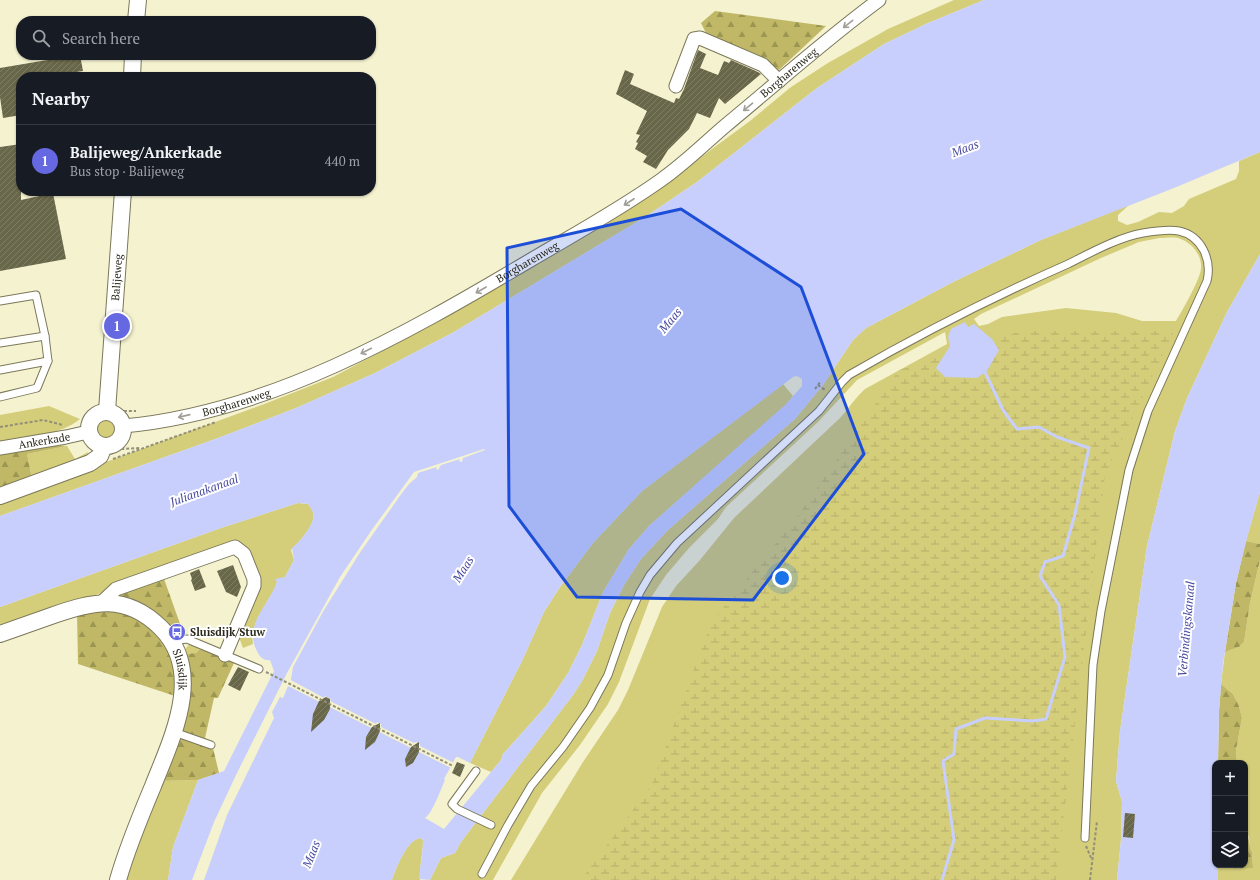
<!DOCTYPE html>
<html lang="en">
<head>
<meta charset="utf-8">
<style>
  body { margin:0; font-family:"PT Serif",serif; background:#242831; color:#f1f3f6 }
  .controls { position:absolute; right:12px; bottom:12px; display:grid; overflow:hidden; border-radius:8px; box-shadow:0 1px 3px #0004 }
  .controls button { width:36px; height:36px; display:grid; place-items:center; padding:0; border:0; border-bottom:1px solid #363941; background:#171b24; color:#f1f3f6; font:20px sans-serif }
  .you { position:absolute; left:782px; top:578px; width:14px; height:14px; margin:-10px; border:3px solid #fff; border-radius:50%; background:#1a73e8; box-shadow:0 0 0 6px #1a73e833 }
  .badge { display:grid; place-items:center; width:26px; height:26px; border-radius:50%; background:#6568e1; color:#fff; font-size:13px; font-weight:700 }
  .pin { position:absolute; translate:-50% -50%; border:2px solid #fff; box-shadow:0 1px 4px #0006 }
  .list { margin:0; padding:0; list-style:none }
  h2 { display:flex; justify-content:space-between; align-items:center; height:52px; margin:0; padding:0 16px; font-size:17px }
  h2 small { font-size:13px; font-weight:400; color:#9ea1a6 }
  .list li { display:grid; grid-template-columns:26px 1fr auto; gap:12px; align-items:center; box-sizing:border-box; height:72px; padding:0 16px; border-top:1px solid #363941 }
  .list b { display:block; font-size:15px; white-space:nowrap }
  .list p { margin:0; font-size:13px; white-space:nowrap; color:#9ea1a6 }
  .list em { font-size:13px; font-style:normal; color:#9ea1a6 }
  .icon { flex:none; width:22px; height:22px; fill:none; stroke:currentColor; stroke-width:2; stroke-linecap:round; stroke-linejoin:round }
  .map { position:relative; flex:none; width:1260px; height:880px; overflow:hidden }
  .search { position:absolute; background:#171b24; box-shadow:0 1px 3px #0004; left:16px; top:16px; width:360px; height:44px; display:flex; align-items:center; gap:10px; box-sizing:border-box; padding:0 14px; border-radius:16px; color:#9ea1a6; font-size:15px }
  .panel { position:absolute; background:#171b24; box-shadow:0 1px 3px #0004; left:16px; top:72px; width:360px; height:124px; border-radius:16px }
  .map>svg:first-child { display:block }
</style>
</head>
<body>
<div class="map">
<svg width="1260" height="880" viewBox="0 0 1260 880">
  <defs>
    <pattern id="forest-firs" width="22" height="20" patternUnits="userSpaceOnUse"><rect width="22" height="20" fill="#c0b866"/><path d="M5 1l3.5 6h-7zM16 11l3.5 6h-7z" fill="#9c9653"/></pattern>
    <pattern id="wetland-marsh" width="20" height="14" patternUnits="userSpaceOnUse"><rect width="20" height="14" fill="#d4cd7a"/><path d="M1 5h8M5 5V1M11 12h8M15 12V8" fill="none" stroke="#b6b069"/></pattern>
    <pattern id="building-hatch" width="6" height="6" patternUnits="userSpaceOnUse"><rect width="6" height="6" fill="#696749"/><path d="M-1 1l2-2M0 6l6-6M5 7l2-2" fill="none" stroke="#7e7d66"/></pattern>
  </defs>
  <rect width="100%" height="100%" fill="#f5f2d0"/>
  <g fill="#d4cd7a" fill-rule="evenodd">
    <path d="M954 0H984L928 23 884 44 817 88 697 182 645 217 454 332 375 373 296 408 218 438 0 516V501L267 403 333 377 418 332 598 229 655 193 667 182 750 121 791 87 828 63 888 29Z"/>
    <path d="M1260 152V254L1227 312 1187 398 1175 431 1147 546 1120 731 1116 781 1122 802 1121 839 1117 880H511L583 762 618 710 628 690 662 607 676 586 700 560 734 518 840 418C849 408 856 397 865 389L947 344 945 332 857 380 818 422 726 507 718 519 689 548 666 575 650 599 619 682 608 704 580 745 542 793 493 880H430L441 858 455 853 461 842 573 695 582 681 597 651 610 613 624 585 641 559 668 530 795 419 823 385 853 340 866 328 955 281 1041 240 1129 205 1118 215V221L1127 225 1138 222 1159 212 1172 213 1184 206 1189 199 1236 179 1239 171V161ZM1159 238C1165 238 1173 237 1178 238 1191 242 1202 254 1201 268 1201 278 1182 311 1176 321H1142L1116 313 1066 308 1002 317 988 324 979 326 974 319 981 314 1101 258 1139 242Z"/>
    <path d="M783 384 793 396 786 405 649 526 629 549 603 592 582 645 568 673 546 706 503 754 501 760 491 772 470 763 522 661 544 612 560 587 593 543 642 491Z"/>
    <path d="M49 406 80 419C59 436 26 437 0 442V415Z"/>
    <circle cx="105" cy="428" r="12"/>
    <path d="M67 446 75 459 88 452 87 456 32 478 27 454Z"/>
    <path d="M1260 492V544L1246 541Z"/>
    <path d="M298 503 308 504C311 508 315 513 313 519 312 528 298 543 291 550L294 560 285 577 277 582 275 588 258 617 252 633 253 644 243 648 240 640V628L259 578 239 542 90 597 0 628V607L221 528Z"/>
    <path d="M1260 560V880H1218V865H1232L1233 869 1253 867 1252 852 1250 848 1249 836 1245 835V763H1237L1236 750 1242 718 1239 706 1233 694 1221 684 1225 652 1239 647 1244 642 1250 603Z"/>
    <path d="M190 644 201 648 196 653 185 654C185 649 186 647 190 644Z"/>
    <path d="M198 780 173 847 168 880H124L160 781Z"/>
    <path d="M420 838 423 840C423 854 419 867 420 880H392C396 868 407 840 420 838Z"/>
  </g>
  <g fill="url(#forest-firs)">
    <path d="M715 11 826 26 779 70 709 39 701 23Z"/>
    <path d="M56 445 67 446 27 454 32 478 0 490V454Z"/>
    <path d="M1246 541 1260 544V560L1250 603 1244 642 1239 647 1225 652 1236 583Z"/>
    <path d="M163 576 184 635 171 629 116 597V593Z"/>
    <path d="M93 609 128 613 151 627 166 645 176 670 175 696 78 664 77 612Z"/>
    <path d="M201 648 234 663 218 698H214L205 738 212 742 211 747 213 748 219 773 198 780 160 781 185 654 196 653Z"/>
    <path d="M1221 684 1233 694 1239 706 1242 718 1236 750 1237 763H1218L1219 711Z"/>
    <path d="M1245 835 1248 836 1250 848 1252 852 1253 868 1233 869 1232 865H1245Z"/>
  </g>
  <path fill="url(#wetland-marsh)" d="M1021 331H1174L1105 475 1056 880H581L652 784 711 623 797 517 899 370Z"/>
  <g fill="#c8cffc" fill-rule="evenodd">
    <path d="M984 0H1260V152L1174 188 1041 240 955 281 866 328 853 340 823 385 795 419 668 530 641 559 624 585 610 613 597 651 582 681 573 695 461 842 455 853 441 858 430 880 419 879C420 866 423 853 423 840L420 838C407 840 396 868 392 880H204L227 815 274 718 272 712 280 697 283 698 291 679 293 667 324 610 361 551 402 493 409 484 417 477 418 473 437 467 436 469 438 470 441 465 460 459 459 461 462 462 463 458 485 450 484 449 414 472 371 531 340 577 287 673 236 775 214 822 192 880H168L173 847 198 780 224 771 274 671 270 660C264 661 260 657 258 653 242 626 268 607 277 582L275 579 285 577 294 560 292 548C298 544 312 527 313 519 315 514 311 508 308 504L298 503 221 528 0 607V516L218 438 296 408 375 373 454 332 645 217 697 182 817 88 884 44 928 23ZM797 376 802 379V386L786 404 649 526 629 549 603 592 582 645 568 673 546 706 503 754 501 760 444 829 425 818C432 814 441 789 445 780L444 779 456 757H458L470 763 522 661 544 612 560 587 593 543 642 491 793 377Z"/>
    <path d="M1260 254V492L1247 538 1236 583 1223 664 1219 711 1218 763H1215V865H1218V880H1117L1121 839 1122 802 1116 781 1120 731 1147 546 1175 431 1187 398 1227 312Z"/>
    <path d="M965 322 968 327 974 324 992 339 999 350 987 371 977 378 945 377 936 368 950 346 948 337 951 329Z"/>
  </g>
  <path fill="#f5f2d0" d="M289 679 324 698 325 696 331 699 330 701 376 724 377 722 381 724V727L414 743 416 742 420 744V746L454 763 451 768 286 685Z"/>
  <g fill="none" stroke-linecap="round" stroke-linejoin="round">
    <path stroke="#c8cffc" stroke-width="3" d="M942 880 954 840 943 761 954 754 956 729 985 718 1033 721 1046 719 1065 657 1059 605 1040 576 1045 562 1063 556 1075 514 1089 448 1057 437 1039 427 1017 429 1003 410 985 372"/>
  </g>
  <g fill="url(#building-hatch)">
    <path d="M698 50 706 54 700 68 718 75 724 61 729 63 731 60 758 72 761 74 725 104 719 98 710 118 697 113 689 129 668 150 656 169 643 162 647 156 635 149 638 143 636 142 640 135 636 134 647 111 616 94 625 70 634 74 630 84 674 103 676 98 679 99 684 89Z"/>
    <path d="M77 55H80L83 71 70 73 71 77H21V115L3 118 0 97V68Z"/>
    <path d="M21 144V200L53 193 66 259 0 271V147Z"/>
    <path d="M233 565 241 587 237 597 226 592 217 571Z"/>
    <path d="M199 569 206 587 195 591 191 580 192 579 190 573Z"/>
    <path d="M238 667 249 672 240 691 228 685Z"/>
    <path d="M326 697 330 699V709L324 720 311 732 313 714 319 701Z"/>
    <path d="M380 723V731L375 742 365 750 366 737 372 727Z"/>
    <path d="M419 742V752L413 763 406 767 405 759 411 747Z"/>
    <path d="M457 762 465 765 460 777 452 773Z"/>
    <path d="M1125 813 1135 814 1133 838 1123 837Z"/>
  </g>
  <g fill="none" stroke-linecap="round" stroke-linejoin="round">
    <defs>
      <g id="service">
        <path d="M0 301 36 295 45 336"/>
        <path d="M0 343 45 336 48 361 37 388 0 397"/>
        <path d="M0 370 48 361"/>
        <path d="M172 641 187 639 259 669"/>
        <path d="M174 732 211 745"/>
        <path d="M476 771 452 804 457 809 491 825"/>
        <path d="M482 874 508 825 531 786 563 747 590 708 608 675 626 623 640 592 650 575 677 543 819 411 842 382 849 375C920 334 993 297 1068 264 1090 253 1119 237 1143 233 1155 231 1168 229 1179 231 1202 236 1212 260 1207 281L1148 411 1129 470 1101 611 1093 665 1085 838"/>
      </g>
      <g id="minor">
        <path d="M676 86 694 39 700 38 763 65 779 81"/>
        <path id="s1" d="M123 426C268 413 406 334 529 261 573 235 619 210 661 180 684 164 704 144 725 126 776 84 826 39 879 0"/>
        <path id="s2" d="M0 448 66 437 88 432"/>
        <path d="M101 603 116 589 235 547 244 554 254 579V586L225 655"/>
      </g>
      <g id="tertiary">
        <path d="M136 21 138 0"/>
        <path d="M132 77 133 55"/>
        <path id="s3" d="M107 411 123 191"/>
        <circle cx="106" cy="429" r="17"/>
        <path d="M0 496 90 463 100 456 104 446"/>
        <path id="s4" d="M0 634C17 628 34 622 51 616 93 601 126 593 161 628 205 672 172 738 153 786 140 817 127 848 118 880"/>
      </g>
    </defs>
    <use href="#service" stroke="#7b785a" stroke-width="9"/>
    <use href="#minor" stroke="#7b785a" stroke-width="15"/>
    <use href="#tertiary" stroke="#7b785a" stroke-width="18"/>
    <g stroke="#929078" stroke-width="2" stroke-dasharray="3 2" stroke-linecap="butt">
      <path d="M818 385 825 390"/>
      <path d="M815 389 821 381"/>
      <path d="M119 412 123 411H136"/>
      <path d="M0 427 43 420 63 425"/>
      <path d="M117 446 122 449 140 448"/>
      <path d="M113 459 216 422"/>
      <path d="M266 672 453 766"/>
      <path d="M1086 846 1092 860"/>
      <path d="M1090 880 1097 821"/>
    </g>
    <use href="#service" stroke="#fff" stroke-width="7"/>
    <use href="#minor" stroke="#fff" stroke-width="13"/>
    <use href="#tertiary" stroke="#fff" stroke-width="16"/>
  </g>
  <defs><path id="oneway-shaft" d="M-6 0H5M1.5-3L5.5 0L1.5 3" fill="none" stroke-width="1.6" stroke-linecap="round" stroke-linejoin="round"/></defs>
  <g stroke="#9f9e98">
    <use href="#oneway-shaft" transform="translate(848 24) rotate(142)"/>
    <use href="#oneway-shaft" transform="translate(748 107) rotate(140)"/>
    <use href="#oneway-shaft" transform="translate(629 202) rotate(147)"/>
    <use href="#oneway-shaft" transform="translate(481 290) rotate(150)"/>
    <use href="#oneway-shaft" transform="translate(366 351) rotate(153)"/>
    <use href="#oneway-shaft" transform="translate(184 416) rotate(167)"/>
  </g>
  <path fill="#1d4ed8" fill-opacity="0.2" stroke="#1d4ed8" stroke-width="3" stroke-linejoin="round" d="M681 209 801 287 864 454 753 600 577 597 509 506 507 248Z"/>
  <defs>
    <symbol id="bus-disc" viewBox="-11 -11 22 22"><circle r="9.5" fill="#6568e1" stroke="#fff"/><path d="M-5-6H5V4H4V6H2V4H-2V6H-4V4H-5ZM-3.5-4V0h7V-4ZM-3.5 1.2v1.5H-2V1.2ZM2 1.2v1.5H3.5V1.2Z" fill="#fff"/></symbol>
  </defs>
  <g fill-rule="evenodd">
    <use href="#bus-disc" x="167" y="622" width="20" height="20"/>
  </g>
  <g text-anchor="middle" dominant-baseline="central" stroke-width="4" stroke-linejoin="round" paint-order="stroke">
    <g font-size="11" fill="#29281b" stroke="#fff">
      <text stroke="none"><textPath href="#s1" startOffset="764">Borgharenweg</textPath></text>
      <text stroke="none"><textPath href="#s1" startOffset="440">Borgharenweg</textPath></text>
      <text stroke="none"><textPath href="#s3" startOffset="134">Balijeweg</textPath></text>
      <text stroke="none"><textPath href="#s1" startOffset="116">Borgharenweg</textPath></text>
      <text stroke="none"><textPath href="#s2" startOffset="45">Ankerkade</textPath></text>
      <text stroke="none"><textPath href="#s4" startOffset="220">Sluisdijk</textPath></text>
    </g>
    <g font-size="11" font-weight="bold" fill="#29281b" stroke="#fff" text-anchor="start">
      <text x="190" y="632">Sluisdijk/Stuw</text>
    </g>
    <g font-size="12" font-style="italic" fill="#46499e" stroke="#fff">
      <text transform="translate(965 148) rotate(-21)">Maas</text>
      <text transform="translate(670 320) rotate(-50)">Maas</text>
      <text transform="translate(204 490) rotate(-20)">Julianakanaal</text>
      <text transform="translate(463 569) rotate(-58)">Maas</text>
      <text transform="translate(1186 629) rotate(-85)">Verbindingskanaal</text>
      <text transform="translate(311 854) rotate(-68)">Maas</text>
    </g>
  </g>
</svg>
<div class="controls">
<button>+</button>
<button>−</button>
<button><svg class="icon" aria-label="layers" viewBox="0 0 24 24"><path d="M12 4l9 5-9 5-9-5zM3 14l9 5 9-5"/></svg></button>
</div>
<div class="you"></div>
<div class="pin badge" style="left:117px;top:326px">1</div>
<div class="search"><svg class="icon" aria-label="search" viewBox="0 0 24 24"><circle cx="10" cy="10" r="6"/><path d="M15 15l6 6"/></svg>Search here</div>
<section class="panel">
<h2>Nearby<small></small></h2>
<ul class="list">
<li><span class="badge">1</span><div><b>Balijeweg/Ankerkade</b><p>Bus stop · Balijeweg</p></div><em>440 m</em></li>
</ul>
</section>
</div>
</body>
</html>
